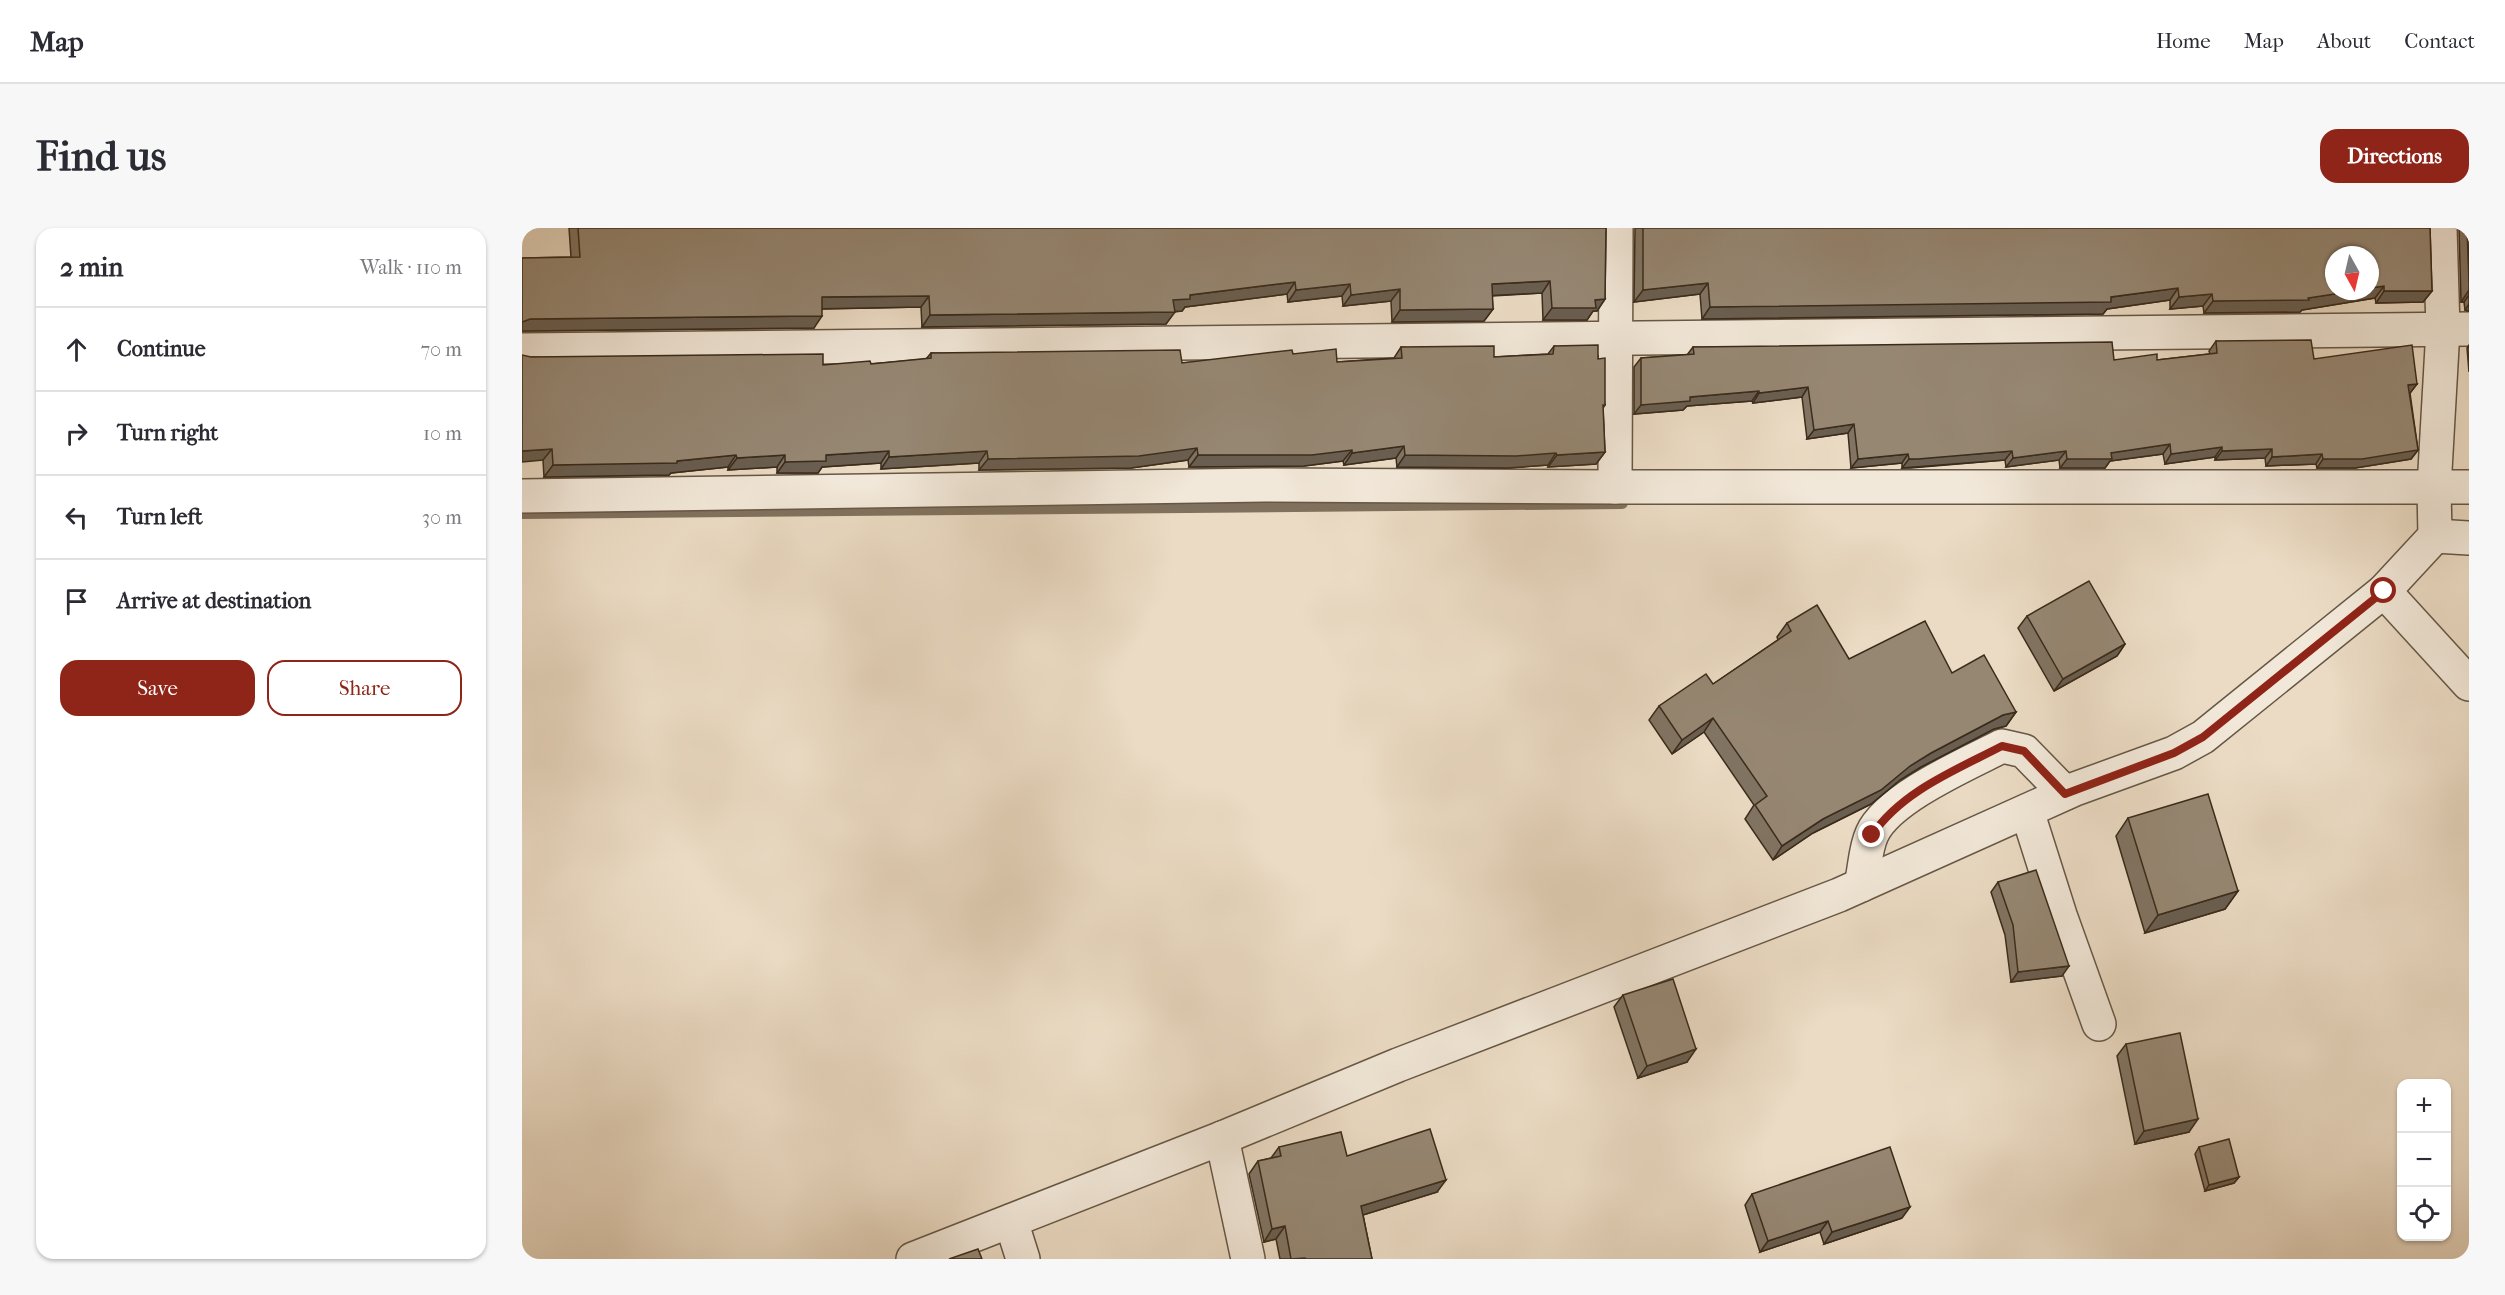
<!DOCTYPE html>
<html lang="en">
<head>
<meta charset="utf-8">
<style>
  body { margin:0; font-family:"IM FELL French Canon",serif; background:#f7f7f7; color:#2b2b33 }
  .controls { position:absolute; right:18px; bottom:18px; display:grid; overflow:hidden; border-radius:12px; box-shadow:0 2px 4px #0004 }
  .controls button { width:54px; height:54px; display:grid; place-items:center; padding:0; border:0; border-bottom:2px solid #e1e1e2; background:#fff; color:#2b2b33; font:30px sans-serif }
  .compass { position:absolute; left:1803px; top:18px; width:54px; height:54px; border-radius:50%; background:#fff; box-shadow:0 2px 4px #0004; rotate:172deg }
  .stop { position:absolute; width:18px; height:18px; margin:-14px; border:4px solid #8f2418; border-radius:50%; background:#fff }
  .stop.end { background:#8f2418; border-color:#fff; box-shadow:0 2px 6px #0008 }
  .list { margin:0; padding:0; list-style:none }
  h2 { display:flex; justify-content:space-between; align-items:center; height:78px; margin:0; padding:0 24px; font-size:26px }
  h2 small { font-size:20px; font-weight:400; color:#7c7c81 }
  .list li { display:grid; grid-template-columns:39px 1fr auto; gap:18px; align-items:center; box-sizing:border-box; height:84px; padding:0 24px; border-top:2px solid #e1e1e2 }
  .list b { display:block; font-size:22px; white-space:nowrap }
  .list em { font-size:20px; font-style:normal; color:#7c7c81 }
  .actions { display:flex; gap:12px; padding:18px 24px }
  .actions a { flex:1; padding:14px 0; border:2px solid #8f2418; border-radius:18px; text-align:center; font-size:21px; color:#8f2418 }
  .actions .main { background:#8f2418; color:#fff }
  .icon { flex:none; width:33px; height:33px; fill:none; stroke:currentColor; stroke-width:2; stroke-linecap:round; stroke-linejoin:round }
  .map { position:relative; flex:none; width:1947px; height:1031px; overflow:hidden; border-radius:18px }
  header { display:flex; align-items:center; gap:36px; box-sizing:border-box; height:84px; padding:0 30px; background:#fff; border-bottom:2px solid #e1e1e2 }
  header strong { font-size:28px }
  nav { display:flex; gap:33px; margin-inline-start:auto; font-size:21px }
  .intro { display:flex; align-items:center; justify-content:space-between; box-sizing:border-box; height:144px; padding:0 36px }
  h1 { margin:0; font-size:42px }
  .button { padding:15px 27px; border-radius:18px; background:#8f2418; color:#fff; font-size:21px; font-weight:700 }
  main { display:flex; gap:36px; padding:0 36px }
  aside { flex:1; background:#fff; border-radius:18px; box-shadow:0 2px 4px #0004 }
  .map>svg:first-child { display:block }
</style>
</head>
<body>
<header>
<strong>Map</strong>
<nav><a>Home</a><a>Map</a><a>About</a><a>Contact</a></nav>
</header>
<div class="intro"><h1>Find us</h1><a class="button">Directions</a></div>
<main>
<aside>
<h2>2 min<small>Walk · 110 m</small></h2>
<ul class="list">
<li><svg class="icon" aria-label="ahead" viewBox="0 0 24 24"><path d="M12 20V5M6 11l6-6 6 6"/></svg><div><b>Continue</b></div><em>70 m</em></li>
<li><svg class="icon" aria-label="right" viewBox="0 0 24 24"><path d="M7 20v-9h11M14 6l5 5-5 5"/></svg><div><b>Turn right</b></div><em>10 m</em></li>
<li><svg class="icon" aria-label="left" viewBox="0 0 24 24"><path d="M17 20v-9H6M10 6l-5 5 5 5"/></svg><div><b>Turn left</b></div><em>30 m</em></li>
<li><svg class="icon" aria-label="arrive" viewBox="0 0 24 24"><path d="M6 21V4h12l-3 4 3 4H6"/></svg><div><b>Arrive at destination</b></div></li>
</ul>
<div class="actions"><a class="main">Save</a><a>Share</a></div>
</aside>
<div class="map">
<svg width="1947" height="1031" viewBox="0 0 1947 1031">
  <rect width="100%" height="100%" fill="#ebdbc4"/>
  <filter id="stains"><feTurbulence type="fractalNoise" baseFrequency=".00333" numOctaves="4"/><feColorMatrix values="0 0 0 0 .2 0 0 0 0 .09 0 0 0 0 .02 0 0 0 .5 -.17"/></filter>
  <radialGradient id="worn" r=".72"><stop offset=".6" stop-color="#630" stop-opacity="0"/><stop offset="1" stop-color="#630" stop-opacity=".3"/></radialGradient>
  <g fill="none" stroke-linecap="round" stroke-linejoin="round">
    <path stroke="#80715e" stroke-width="12" d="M0 285 1100 275"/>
    <defs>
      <g id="street">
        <path d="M0 122 1947 101"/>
        <path d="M1093 259 1094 0"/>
        <path d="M0 268 742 257 1093 259H1947"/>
        <path d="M1913 308 1947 310"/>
        <path d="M1862 363 1947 456"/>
        <path d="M1505 583 1538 687 1577 796"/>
        <path d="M1339 657C1343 641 1343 621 1350 606 1366 570 1445 536 1480 518L1502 523 1543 565"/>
        <path d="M700 910 726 1031"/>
        <path d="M489 993 501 1031"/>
        <path d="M391 1031 700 910 876 837 1317 667 1553 561 1652 525 1681 509 1862 363 1913 308 1912 260 1921 101 1918 0"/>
      </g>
    </defs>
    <use href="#street" stroke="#665745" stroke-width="36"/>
    <use href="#street" stroke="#f2e8d9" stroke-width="33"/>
  </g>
  <g fill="#817463" stroke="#3a2b1b" stroke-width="1.5">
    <path d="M47 0H1084L1083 71 1075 83H1071L1065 92H1021L1020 65 970 68 971 81 962 93 870 94 869 73 821 78 820 68 766 74 765 66 663 79 660 83 652 84 644 96 400 99 399 79 300 81 292 100 0 103V30L49 29Z"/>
    <path d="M1113 0H1908L1910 63 1901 74 1854 75 1853 70 1780 82 1778 84 1682 85 1681 78 1648 81V72L1585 81 1581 86 1180 91 1178 66 1112 74Z"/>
    <path d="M1937 0H1947V83L1943 82 1942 74H1939Z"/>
    <path d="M1694 113 1792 131 1895 156 1888 165 1896 222 1889 231 1833 240H1795L1794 236 1744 238 1743 230 1693 232V229L1643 236 1641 226 1588 233 1583 240H1538L1537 232 1484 239 1483 232 1389 240H1380V235L1329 240 1326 205 1285 211 1280 169 1231 175 1230 173 1165 178 1161 182 1112 186V139L1119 130 1165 127 1171 119 1592 132H1635L1688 126 1687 123Z"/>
    <path d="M1947 117V144L1945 120Z"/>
    <path d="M1032 118 1076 131 1083 177 1081 180 1083 224 1074 236 1026 239V237L986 240 875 239 874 230 822 237 821 233 782 238 667 239 666 232 609 240 457 242V235L359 241V235L300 239 296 245H255V239L206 242V239L149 245 147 247 22 249 21 232 9 129 301 137 349 136 404 131 409 125 660 135 771 126 815 134 872 130 879 119 972 129 1026 126Z"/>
    <path d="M1505 388 1603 416 1595 428 1532 463 1496 400Z"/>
    <path d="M1265 395 1327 431 1430 445 1494 484 1484 498 1472 501 1399 539 1378 552 1349 576 1291 605 1251 632 1223 591 1232 577 1182 504 1150 526 1127 492 1137 478 1191 456 1256 412 1255 409Z"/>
    <path d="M1606 590 1716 663 1703 681 1623 705 1594 608Z"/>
    <path d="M1476 654 1540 748 1489 754 1483 707 1469 664Z"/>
    <path d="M1101 767 1165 834 1116 850 1092 779Z"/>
    <path d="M1604 816 1667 904 1613 916 1595 828Z"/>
    <path d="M757 919 825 928 915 964 841 987 850 1031H758L754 1011 742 1014 727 946 736 933 749 930Z"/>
    <path d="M1677 919 1717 949 1712 955 1683 963 1673 926Z"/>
    <path d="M1230 966 1380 990 1302 1016 1298 1004 1238 1024 1223 977Z"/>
  </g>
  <g fill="#695e50" stroke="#3a2b1b" stroke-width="1.5">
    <path d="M1028 53 1020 65 961 68 970 56Z"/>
    <path d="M773 54 765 66 663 79 660 83 643 84 651 72 668 67Z"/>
    <path d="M1186 55 1178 66 1112 74 1121 62Z"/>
    <path d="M828 56 820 68 766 74 774 62Z"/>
    <path d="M1862 58 1853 70 1780 82 1778 84 1682 85 1691 73 1786 70 1832 63H1848V60Z"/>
    <path d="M1656 60 1648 72 1585 81 1581 86 1180 91 1188 79 1589 69Z"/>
    <path d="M878 61 869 73 821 78 829 67Z"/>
    <path d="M1947 62V67L1942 74H1939Z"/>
    <path d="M1862 63H1910L1901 74 1854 75Z"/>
    <path d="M1690 66 1681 78 1648 81 1657 69Z"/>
    <path d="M407 68 399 79 292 81 300 69Z"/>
    <path d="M1083 71 1075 83H1071L1065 92H1021L1030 80 1073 72Z"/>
    <path d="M1947 76V83L1943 82Z"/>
    <path d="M971 81 962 93 870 94 878 82Z"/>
    <path d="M653 84 644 96 400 99 408 87Z"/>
    <path d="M300 88 292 100 0 103V94L8 91Z"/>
    <path d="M1895 156 1888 165 1880 167 1886 157Z"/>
    <path d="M1286 159 1280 169 1231 175 1237 165Z"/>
    <path d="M1237 163 1230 173 1165 178 1161 182 1112 186 1119 177 1168 169Z"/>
    <path d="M1332 196 1326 205 1285 211 1292 202Z"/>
    <path d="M1648 216 1641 226 1588 233 1583 240H1538L1545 231Z"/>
    <path d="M882 218 874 230 822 237 830 225Z"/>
    <path d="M1700 219 1693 229 1643 236 1649 226Z"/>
    <path d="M675 220 666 232 609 240 457 242 466 231Z"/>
    <path d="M30 221 21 232 0 234V223Z"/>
    <path d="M1750 221 1743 230 1693 232 1700 223Z"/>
    <path d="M830 222 821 233 782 238 667 239 676 227Z"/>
    <path d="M1896 222 1889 231 1833 240H1795L1801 231Z"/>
    <path d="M367 223 359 235 300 239 296 245H255L263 234 304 227Z"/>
    <path d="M465 223 457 235 359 241 367 229Z"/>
    <path d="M1490 223 1483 232 1380 240 1387 231Z"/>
    <path d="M1544 223 1537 232 1484 239 1491 230Z"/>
    <path d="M1083 224 1074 236 1026 239 1035 227Z"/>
    <path d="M1034 225 1026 237 986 240 875 239 883 227Z"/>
    <path d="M1386 226 1380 235 1329 240 1336 231Z"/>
    <path d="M1800 226 1794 236 1744 238 1750 229Z"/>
    <path d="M214 227 206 239 149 245 147 247 22 249 31 237 155 233Z"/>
    <path d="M263 227 255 239 206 242 215 230Z"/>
    <path d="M1603 416 1595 428 1532 463 1541 451Z"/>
    <path d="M1494 484 1484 498 1472 501 1399 539 1378 552 1349 576 1291 605 1251 632 1260 618 1301 591 1409 525 1481 487Z"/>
    <path d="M1191 490 1182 504 1150 526 1160 512Z"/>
    <path d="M1716 663 1703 681 1623 705 1636 687Z"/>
    <path d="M1547 738 1540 748 1489 754 1496 744Z"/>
    <path d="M1174 821 1165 834 1116 850 1125 838Z"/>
    <path d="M1676 891 1667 904 1613 916 1622 903Z"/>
    <path d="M1717 949 1712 955 1683 963 1687 957Z"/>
    <path d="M924 952 915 964 831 990 839 978Z"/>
    <path d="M1388 979 1380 990 1302 1016 1310 1004Z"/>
    <path d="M1306 993 1298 1004 1238 1024 1246 1013Z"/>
    <path d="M763 998 754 1011 742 1014 750 1001Z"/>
  </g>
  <g fill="#968773" stroke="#3a2b1b" stroke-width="1.5">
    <path d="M56 0H1084L1083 71 1073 72 1074 80H1030L1028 53 970 56 971 81 878 82V61L829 67 828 56 774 62 773 54 668 67V71L651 72 653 84 408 87 407 68 300 69V88L8 91 0 94V30L58 29Z"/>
    <path d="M1121 0H1908L1910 63H1862V58L1848 60V27H1812V63H1832L1786 70 1787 72 1691 73 1690 66 1657 69 1656 60 1589 69V74L1188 79 1186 55 1121 62Z"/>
    <path d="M1945 0H1947V54Z"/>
    <path d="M1789 112 1792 131 1890 117 1895 156 1886 157 1896 222 1840 231H1801L1800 226 1750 229V221L1700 223V219L1649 226 1648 216 1589 225 1590 231H1545L1544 223 1491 230 1490 223 1396 231H1387L1386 226 1336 231 1332 196 1292 202 1286 159 1237 165V163L1168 169V173L1119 177V130L1172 126 1171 119 1590 114 1592 132 1635 126V132L1695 125 1694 113Z"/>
    <path d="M1076 117V131L1083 130V177H1081L1083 224 1035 227 1034 225 994 228 883 227 882 218 830 225V222L790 227H676L675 220 617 228 466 231 465 223 367 229V223L304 227V233L263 234V227L215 230 214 227 155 233V235L31 237 30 221 0 223V127L9 129 301 126V137L348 133 349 136 409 130V125L658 122 660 135 770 122 771 126 814 121 815 134 880 130 879 119 972 118V129L1031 126 1032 118Z"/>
    <path d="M1567 353 1603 416 1541 451 1505 388Z"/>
    <path d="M1295 377 1327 431 1403 393 1430 445 1462 427 1494 484 1481 487 1409 525 1388 538 1359 562 1301 591 1260 618 1233 577 1245 568 1191 490 1160 512 1137 478 1184 446 1191 456 1269 403 1265 395Z"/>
    <path d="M1686 566 1716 663 1636 687 1606 590Z"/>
    <path d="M1514 642 1547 738 1496 744 1491 697 1476 654Z"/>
    <path d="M1151 751 1174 821 1125 838 1101 767Z"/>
    <path d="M1658 805 1676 891 1622 903 1604 816Z"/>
    <path d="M908 901 924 952 839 978 850 1031H784L783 1030 769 1031 763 998 750 1001 736 933 759 928 757 919 819 904 825 928Z"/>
    <path d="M1707 911 1717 949 1687 957 1677 919Z"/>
    <path d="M1368 919 1388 979 1310 1004 1306 993 1246 1013 1230 966Z"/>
    <path d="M456 1021 460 1031H427Z"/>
  </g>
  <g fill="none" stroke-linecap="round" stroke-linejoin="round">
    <path stroke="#8f2418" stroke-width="8" d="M1350 607C1380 563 1434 542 1480 518L1502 523 1543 566 1652 525 1681 509 1862 363"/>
  </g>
  <rect width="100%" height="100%" filter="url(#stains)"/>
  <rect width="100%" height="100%" fill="url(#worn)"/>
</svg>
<div class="controls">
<button>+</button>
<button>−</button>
<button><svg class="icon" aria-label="locate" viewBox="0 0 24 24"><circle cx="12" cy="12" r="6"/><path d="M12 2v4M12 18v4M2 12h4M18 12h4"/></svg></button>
</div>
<svg class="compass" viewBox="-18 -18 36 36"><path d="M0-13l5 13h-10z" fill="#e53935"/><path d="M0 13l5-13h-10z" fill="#7c7c81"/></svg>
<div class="stop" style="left:1862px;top:363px"></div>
<div class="stop end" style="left:1350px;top:607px"></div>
</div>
</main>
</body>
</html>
